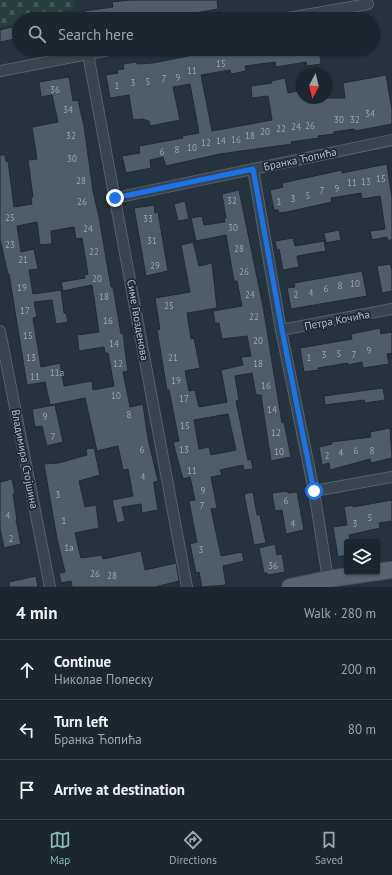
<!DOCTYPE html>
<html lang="en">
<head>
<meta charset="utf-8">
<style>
  body { margin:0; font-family:"PT Sans",sans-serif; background:#28323a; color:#f1f3f6 }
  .controls { position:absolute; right:12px; bottom:12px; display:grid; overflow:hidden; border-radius:4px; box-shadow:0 1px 3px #0004 }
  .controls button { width:36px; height:36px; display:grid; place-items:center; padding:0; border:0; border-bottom:1px solid #39434a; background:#1b262e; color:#f1f3f6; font:20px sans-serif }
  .compass { position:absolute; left:296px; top:68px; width:36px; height:36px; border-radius:50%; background:#1b262e; box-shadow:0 1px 3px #0004; rotate:187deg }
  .stop { position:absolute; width:12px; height:12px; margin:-9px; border:3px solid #1a73e8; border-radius:50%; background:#fff }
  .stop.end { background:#1a73e8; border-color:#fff; box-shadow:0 1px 4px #0008 }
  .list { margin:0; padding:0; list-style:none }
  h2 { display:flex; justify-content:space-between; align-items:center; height:52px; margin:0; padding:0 16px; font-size:17px }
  h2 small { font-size:13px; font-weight:400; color:#a0a5aa }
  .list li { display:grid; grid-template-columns:26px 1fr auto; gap:12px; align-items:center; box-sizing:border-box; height:60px; padding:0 16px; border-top:1px solid #39434a }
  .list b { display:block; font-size:15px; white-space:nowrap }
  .list p { margin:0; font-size:13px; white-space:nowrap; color:#a0a5aa }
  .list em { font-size:13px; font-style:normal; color:#a0a5aa }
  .icon { flex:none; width:22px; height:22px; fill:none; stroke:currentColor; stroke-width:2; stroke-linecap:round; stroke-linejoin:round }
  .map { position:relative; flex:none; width:392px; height:587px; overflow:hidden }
  .search { position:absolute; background:#1b262e; box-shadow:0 1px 3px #0004; left:12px; right:12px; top:12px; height:44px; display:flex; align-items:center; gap:10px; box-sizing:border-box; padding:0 14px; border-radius:22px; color:#a0a5aa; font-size:15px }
  .sheet { height:232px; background:#1b262e }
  nav { display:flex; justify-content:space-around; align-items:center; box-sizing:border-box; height:56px; border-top:1px solid #39434a; background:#1b262e; font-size:11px; color:#a0a5aa }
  nav a { display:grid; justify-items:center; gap:2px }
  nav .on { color:#8bbbb9 }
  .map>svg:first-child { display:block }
</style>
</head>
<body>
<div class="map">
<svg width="392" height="587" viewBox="0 0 392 587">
  <defs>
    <pattern id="cemetery-stones" width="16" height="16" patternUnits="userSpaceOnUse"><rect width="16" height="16" fill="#263f3e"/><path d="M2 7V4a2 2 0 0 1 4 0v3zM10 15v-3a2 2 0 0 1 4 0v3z" fill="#435959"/></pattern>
  </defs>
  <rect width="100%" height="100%" fill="#24333e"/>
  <path fill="url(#cemetery-stones)" d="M0 0H75L76 8 34 19H19V23L0 28Z"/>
  <g fill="#4d5d69" stroke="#1f2b35" fill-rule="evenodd">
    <path d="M130 0H217L218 9 161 19H86L84 11 113 7 112 2Z"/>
    <path d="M12 27 15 39 0 42V30Z"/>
    <path d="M197 49H319L321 64 307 66 306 62 276 67 275 62 245 66 246 71 231 74 230 70 201 75 212 131 272 120 268 96 252 98 251 86 272 83 271 81 285 78 288 93 302 90V98H345L343 83 386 75 392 110V124L355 131 354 129 334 132V134L318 136 319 138 291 142 292 144 220 154 166 166 163 157 150 160 151 168 126 173 122 156 140 153 139 146 183 138 182 136 199 133 190 84 173 87 180 120 150 126 149 121 142 119 133 120 129 95 110 98 106 75 118 73 117 70 124 69 123 64 137 62V64L153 63 198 54Z"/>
    <path d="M69 77 73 101 78 100 84 126 93 191 99 217 111 287H113L121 334 123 333 125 350 128 371 123 372 130 407 143 404 148 439 158 481 154 482V485L158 510 142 513 141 504 122 507 125 521 117 523 112 500 133 496 128 469 123 470 118 446 97 451 85 398 50 405 45 382 27 385 9 274H8L0 239V155H5L6 161H8L14 207 32 204 31 198 33 197 28 160 37 159 32 127 58 122 52 95 41 97 39 82ZM37 222 40 245 52 244 51 231 74 227 76 239 82 238 88 274 84 275 85 278 61 282 63 291 92 285 99 332 77 335 79 351 104 347 105 353H108L114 386 93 390 92 381 64 386 60 363 41 367 33 318 37 317 34 302 52 300 56 324 68 322 66 313H64L61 290 33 294 29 270 38 269 34 249 21 252 17 226Z"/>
    <path d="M387 164 392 199V240H387V237L372 240 370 231 385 229 380 196 362 199 361 193 331 198 332 202 287 212 279 213 278 210H274L270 190 283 187 282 183 342 170V173Z"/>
    <path d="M239 190 263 306 282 423 284 422 291 457 271 461 261 395H256L252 373 235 376 239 400 236 401 248 460 251 459 253 469 244 470 243 465 220 470 222 475 211 477 217 508 211 509 221 556 242 552 244 561 223 566 226 585 202 587 199 572 196 573 190 544 197 542 189 501 195 500 190 477 183 479 173 442 179 441 169 390H167L157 330 160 329 155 298 190 292 181 245 193 242 199 266 212 263 217 308 187 313 191 339 194 338 200 368 185 371 189 391 195 390 199 407 227 402 221 370 243 365 241 357 251 356 247 336 222 339 219 323H215L213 311 242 306 237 281H234L226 235 196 241 191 218 202 216 204 225 225 222 224 218H226L222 194ZM228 414 236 450 211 455 209 447 199 449 194 420Z"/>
    <path d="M185 201 189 219 178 221 174 204Z"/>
    <path d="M154 205 155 213 158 212 168 271 146 276 134 208Z"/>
    <path d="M339 230 341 240 326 243 324 233Z"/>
    <path d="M293 238 295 246 324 241 326 251 297 256 299 267 283 270 279 249 277 250 275 241Z"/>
    <path d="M390 264 392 270V291L382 293 377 266Z"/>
    <path d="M362 271 367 296 291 309 287 288 295 287 294 283Z"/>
    <path d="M380 328 381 334 392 332V353L387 354 389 364 363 368 362 362 348 365V363L318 368 319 370 304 372 300 348 352 339 351 334Z"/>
    <path d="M383 388 385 400 365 403 364 400 325 405 324 396Z"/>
    <path d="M55 405 63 442 47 446 42 426 35 427 32 409Z"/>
    <path d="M390 428 392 458 371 463 370 459 330 470 329 463 322 465 319 447 332 444 331 442 371 437 370 432Z"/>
    <path d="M94 448 100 475 79 481 85 507 96 505 99 528 75 533 81 558 102 555 103 559 141 551 145 570 176 563 179 581 155 587H72L71 581 61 583 59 573 65 572 57 539 44 464 59 463 87 455 86 449Z"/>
    <path d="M12 479 15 494H13L17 520H16L21 544 4 548 0 528V482Z"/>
    <path d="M287 491 288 493 297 492 304 530 286 534 282 510 275 511 272 493Z"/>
    <path d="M253 492 257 515H260L266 543 254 545 244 494Z"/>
    <path d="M392 500V521L379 523 380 528 349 535 350 542H347V555L338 557 333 527 347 525 344 507 353 505V507Z"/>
    <path d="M275 544 277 555 282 554 285 572 267 575V573H264L259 548Z"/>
    <path d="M36 576 38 587H9V582Z"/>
  </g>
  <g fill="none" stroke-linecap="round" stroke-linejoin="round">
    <defs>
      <g id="street">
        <path d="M282 19 368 4"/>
        <path d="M88 54 187 587"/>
        <path d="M0 71 114 49"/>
        <path d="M253 169 281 330 314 491 328 579"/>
        <path d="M115 198 392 140"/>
        <path d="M281 330 392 309"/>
        <path d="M0 331 50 587"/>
        <path d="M314 491 392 477"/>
      </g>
      <g id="primary">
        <path d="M377 572 392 570"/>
        <path d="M290 587 328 579 376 572"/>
      </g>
    </defs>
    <use href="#street" stroke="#56626c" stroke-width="12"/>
    <use href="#primary" stroke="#44505a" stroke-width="18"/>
    <use href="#street" stroke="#38444e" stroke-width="10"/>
    <use href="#primary" stroke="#56646e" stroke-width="16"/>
  </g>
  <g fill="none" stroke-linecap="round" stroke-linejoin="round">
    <path stroke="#1a73e8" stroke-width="5" d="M115 198 253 169 282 330 314 491"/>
  </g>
  <g text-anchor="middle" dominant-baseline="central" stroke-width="3.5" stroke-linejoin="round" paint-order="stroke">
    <g font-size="9" fill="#9aa6b1">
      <text x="221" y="63">15</text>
      <text x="192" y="70">11</text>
      <text x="178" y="77">9</text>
      <text x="164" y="78">7</text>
      <text x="148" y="81">5</text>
      <text x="133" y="82">3</text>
      <text x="117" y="85">1</text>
      <text x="55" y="89">36</text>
      <text x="68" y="109">34</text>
      <text x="370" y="113">34</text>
      <text x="339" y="119">30</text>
      <text x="355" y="119">32</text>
      <text x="310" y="125">26</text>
      <text x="296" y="126">24</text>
      <text x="281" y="128">22</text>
      <text x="265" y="131">20</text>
      <text x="71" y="135">32</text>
      <text x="250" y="135">18</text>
      <text x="236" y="139">16</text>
      <text x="221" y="140">14</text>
      <text x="206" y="142">12</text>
      <text x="192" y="147">10</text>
      <text x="177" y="149">8</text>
      <text x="162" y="151">6</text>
      <text x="72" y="158">30</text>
      <text x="381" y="178">15</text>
      <text x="81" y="180">28</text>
      <text x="366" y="181">13</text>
      <text x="352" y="182">11</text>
      <text x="337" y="188">9</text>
      <text x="322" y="190">7</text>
      <text x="308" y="195">5</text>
      <text x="293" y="198">3</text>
      <text x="232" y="200">32</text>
      <text x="82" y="201">26</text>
      <text x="279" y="201">1</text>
      <text x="10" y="217">25</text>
      <text x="148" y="218">33</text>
      <text x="233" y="227">30</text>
      <text x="88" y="228">24</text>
      <text x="152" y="240">31</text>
      <text x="10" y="244">23</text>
      <text x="239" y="248">28</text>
      <text x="94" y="251">22</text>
      <text x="23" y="259">21</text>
      <text x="155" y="265">29</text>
      <text x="244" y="271">26</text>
      <text x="97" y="278">20</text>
      <text x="355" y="283">10</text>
      <text x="340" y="285">8</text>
      <text x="22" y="287">19</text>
      <text x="326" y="288">6</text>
      <text x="311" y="292">4</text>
      <text x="250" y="294">24</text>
      <text x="296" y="294">2</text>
      <text x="104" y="296">18</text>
      <text x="169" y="305">25</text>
      <text x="25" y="310">17</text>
      <text x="254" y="316">22</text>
      <text x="108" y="320">16</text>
      <text x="28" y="335">15</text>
      <text x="258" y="340">20</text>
      <text x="114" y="343">14</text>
      <text x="369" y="350">9</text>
      <text x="339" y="353">5</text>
      <text x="324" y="354">3</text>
      <text x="354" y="354">7</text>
      <text x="31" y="357">13</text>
      <text x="173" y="357">21</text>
      <text x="309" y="357">1</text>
      <text x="118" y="363">12</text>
      <text x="258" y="363">18</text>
      <text x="57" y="372">11a</text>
      <text x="35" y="376">11</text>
      <text x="176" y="380">19</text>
      <text x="266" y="385">16</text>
      <text x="116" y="395">10</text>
      <text x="184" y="398">17</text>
      <text x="272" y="409">14</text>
      <text x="129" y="414">8</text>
      <text x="45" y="416">9</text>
      <text x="185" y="425">15</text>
      <text x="276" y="432">12</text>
      <text x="53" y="436">7</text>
      <text x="142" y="449">6</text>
      <text x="184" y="449">13</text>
      <text x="356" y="450">6</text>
      <text x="372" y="450">8</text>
      <text x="279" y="451">10</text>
      <text x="341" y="452">4</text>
      <text x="327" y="455">2</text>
      <text x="192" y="470">11</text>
      <text x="143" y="476">4</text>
      <text x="203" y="490">9</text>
      <text x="58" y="494">3</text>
      <text x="286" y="500">6</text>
      <text x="202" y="505">7</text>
      <text x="8" y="515">4</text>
      <text x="370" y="517">5</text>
      <text x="64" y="520">1</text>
      <text x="293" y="523">4</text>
      <text x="355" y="523">3</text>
      <text x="11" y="538">2</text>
      <text x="69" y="547">1a</text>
      <text x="201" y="549">3</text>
      <text x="273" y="565">36</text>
      <text x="95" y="573">26</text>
      <text x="112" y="575">28</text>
    </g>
    <g font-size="11" fill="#b4bfc9" stroke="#1d2933">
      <text transform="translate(300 159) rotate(-12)">Бранка Ћопића</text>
      <text transform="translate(138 320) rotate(80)">Симе Гвозденова</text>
      <text transform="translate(337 320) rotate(-11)">Петра Кочића</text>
      <text transform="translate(25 459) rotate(79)">Владимира Стојшина</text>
    </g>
  </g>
</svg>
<div class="controls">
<button><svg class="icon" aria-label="layers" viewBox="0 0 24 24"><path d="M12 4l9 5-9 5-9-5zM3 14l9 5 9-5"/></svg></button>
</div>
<svg class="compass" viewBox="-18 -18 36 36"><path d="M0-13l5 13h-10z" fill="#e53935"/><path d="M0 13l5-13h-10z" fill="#a0a5aa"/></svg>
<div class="stop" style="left:314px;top:491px"></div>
<div class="stop end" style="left:115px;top:198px"></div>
<div class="search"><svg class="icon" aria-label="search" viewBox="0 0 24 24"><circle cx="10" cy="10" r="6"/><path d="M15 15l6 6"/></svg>Search here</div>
</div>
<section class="sheet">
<h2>4 min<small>Walk · 280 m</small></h2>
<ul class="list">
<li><svg class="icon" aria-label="ahead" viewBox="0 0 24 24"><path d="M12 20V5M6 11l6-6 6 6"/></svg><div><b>Continue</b><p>Николае Попеску</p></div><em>200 m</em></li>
<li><svg class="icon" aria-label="left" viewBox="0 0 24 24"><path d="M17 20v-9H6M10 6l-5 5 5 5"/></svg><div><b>Turn left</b><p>Бранка Ћопића</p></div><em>80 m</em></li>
<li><svg class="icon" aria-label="arrive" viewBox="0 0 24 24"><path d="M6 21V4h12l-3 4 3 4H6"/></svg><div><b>Arrive at destination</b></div></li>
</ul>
</section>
<nav>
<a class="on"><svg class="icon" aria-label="map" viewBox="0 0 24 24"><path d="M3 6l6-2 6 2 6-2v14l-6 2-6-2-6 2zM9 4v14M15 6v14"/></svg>Map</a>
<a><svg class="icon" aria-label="directions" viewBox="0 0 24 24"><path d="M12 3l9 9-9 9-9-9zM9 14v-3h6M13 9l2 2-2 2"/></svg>Directions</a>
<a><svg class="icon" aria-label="saved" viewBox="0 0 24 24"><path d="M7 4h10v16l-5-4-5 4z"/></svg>Saved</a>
</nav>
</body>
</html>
